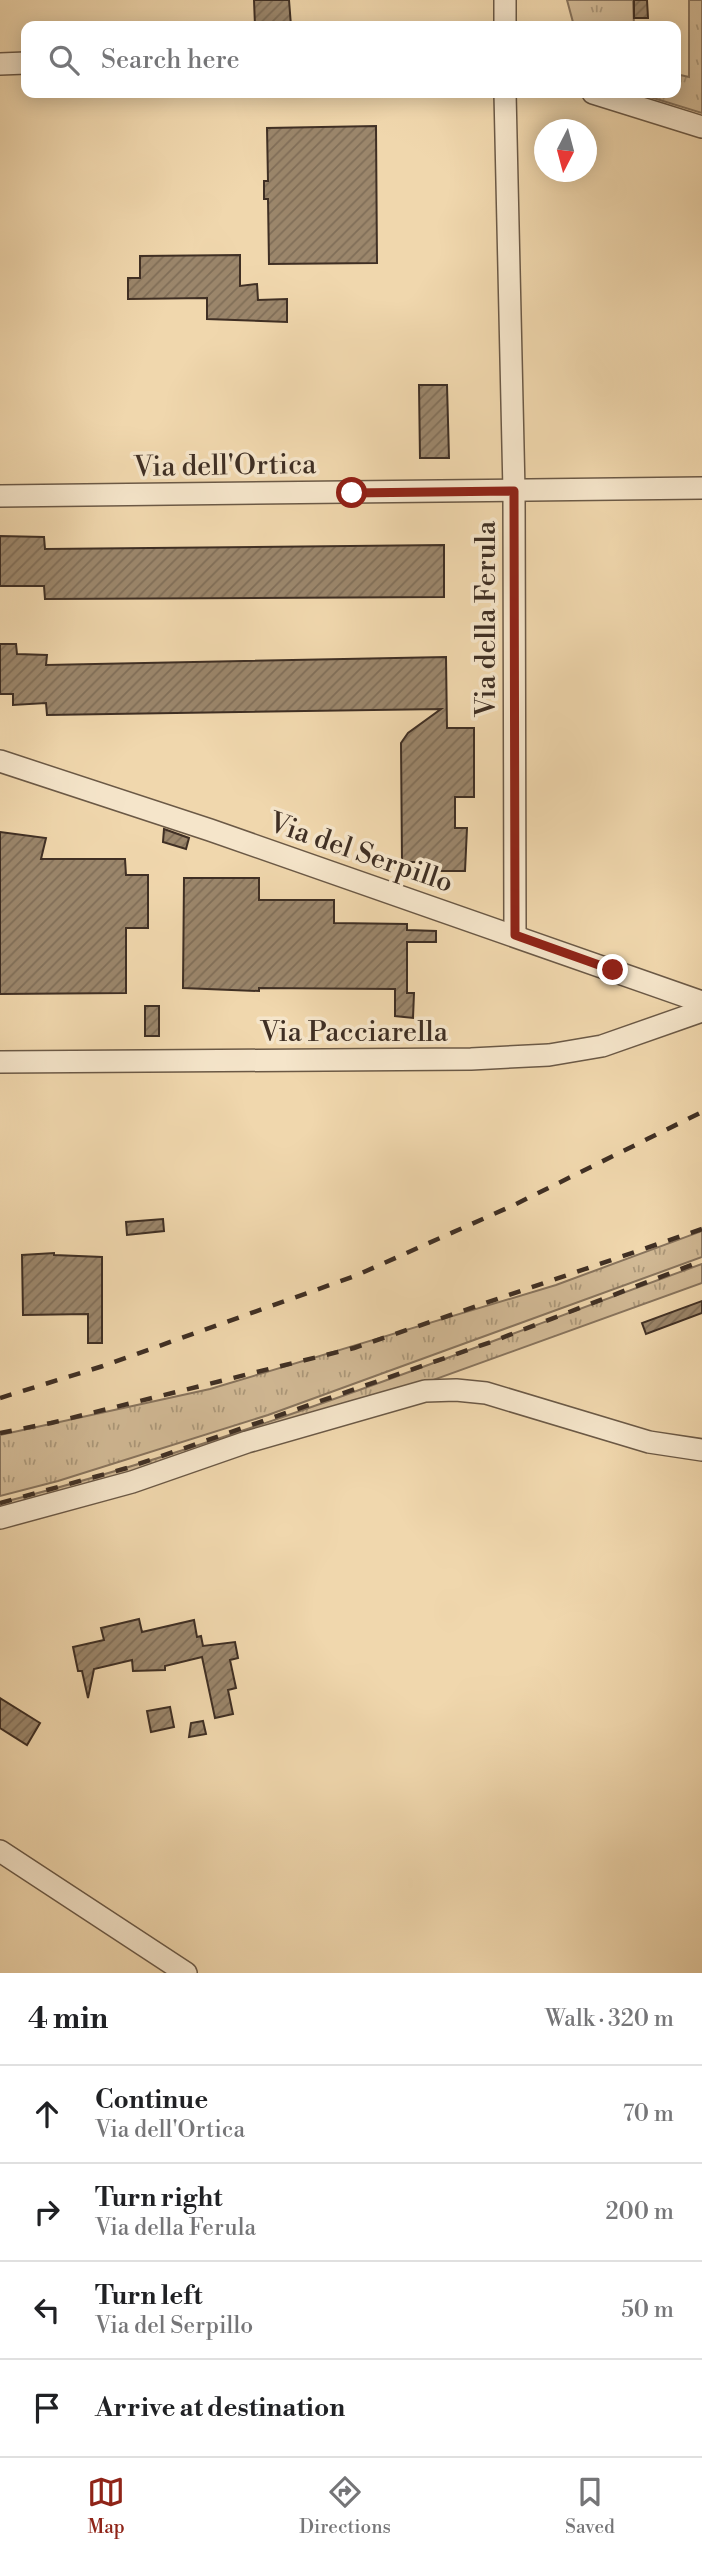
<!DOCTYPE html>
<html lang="en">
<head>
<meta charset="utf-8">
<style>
  body { margin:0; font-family:"Libre Bodoni",serif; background:#f6f6f6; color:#202124 }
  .compass { position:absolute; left:534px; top:119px; width:63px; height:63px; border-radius:50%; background:#fff; box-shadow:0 4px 18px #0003; rotate:186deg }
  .stop { position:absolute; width:21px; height:21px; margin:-16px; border:5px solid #8f2418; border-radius:50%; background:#fff }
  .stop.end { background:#8f2418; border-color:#fff; box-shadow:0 2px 7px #0008 }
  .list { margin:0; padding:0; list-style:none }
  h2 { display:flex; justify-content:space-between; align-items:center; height:91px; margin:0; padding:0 28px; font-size:30px }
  h2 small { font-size:23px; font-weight:400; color:#757577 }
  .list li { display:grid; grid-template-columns:46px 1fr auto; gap:21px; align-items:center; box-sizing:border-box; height:98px; padding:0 28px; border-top:2px solid #e0e0e0 }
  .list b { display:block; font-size:26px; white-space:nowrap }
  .list p { margin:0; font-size:23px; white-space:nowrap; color:#757577 }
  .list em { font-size:23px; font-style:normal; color:#757577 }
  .icon { flex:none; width:38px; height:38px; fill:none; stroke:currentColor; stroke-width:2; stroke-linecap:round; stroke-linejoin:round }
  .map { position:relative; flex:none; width:702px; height:1973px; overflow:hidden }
  .search { position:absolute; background:#fff; box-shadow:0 4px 18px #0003; left:21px; right:21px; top:21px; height:77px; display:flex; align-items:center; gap:18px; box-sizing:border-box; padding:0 24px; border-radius:14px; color:#757577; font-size:26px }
  .sheet { height:483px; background:#fff }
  nav { display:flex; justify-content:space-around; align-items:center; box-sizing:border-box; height:98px; border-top:2px solid #e0e0e0; background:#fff; font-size:19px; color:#757577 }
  nav a { display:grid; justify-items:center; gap:4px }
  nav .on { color:#8f2418 }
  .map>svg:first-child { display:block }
</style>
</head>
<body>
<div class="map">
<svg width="702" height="1973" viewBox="0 0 702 1973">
  <defs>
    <pattern id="grass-tufts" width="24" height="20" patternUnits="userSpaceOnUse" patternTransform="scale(1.75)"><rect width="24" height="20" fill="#d2ba96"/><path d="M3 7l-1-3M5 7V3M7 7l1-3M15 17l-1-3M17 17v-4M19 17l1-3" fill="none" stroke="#ac987a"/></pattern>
    <pattern id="building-hatch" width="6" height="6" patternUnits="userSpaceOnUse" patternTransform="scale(1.75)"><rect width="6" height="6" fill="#9b866b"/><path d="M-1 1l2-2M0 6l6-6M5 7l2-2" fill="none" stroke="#806e58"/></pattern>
  </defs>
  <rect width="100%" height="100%" fill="#f0d7ad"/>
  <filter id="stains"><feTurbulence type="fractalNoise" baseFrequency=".00286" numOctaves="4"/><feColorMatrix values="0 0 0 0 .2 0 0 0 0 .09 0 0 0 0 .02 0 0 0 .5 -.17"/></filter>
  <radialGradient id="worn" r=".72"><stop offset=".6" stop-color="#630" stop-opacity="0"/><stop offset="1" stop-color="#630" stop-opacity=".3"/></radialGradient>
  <g fill="url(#grass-tufts)" stroke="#88745d" stroke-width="2">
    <path d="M567 0H633L634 26H574Z"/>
    <path d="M689 0H702V113L637 93H676V74L689 77Z"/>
    <path d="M702 1231V1257L268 1415 58 1481 0 1496V1435L210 1389 556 1285Z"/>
    <path d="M702 1264V1283L153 1481 0 1526V1503C239 1442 470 1348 702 1264Z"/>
  </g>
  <g fill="url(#building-hatch)" stroke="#3f2f24" stroke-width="2">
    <path d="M254 0H289L291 26H255Z"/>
    <path d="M634 0H647L648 18H634Z"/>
    <path d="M376 126 377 263 269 264 268 199H264V181H268L267 128Z"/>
    <path d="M240 255V286L257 284 258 300 287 299V322L207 319V298L128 299V278H140V256Z"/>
    <path d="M419 385H447L449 458H420Z"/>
    <path d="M0 536 44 537 45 549 444 545V597L45 599 44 586H0Z"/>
    <path d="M0 644H16L17 654 47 655 46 665 446 657 447 728H474V797H455V828H467L465 871H427V862H402L401 743 408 733 441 709 47 715 46 703 13 705V694H0Z"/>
    <path d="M164 829 189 838 186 849 163 842Z"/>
    <path d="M0 832 46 838 41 859H125L126 875H148V928H126V993L0 994Z"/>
    <path d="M184 878H259V900H334V923L407 924V930L436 931V942H407V993H414L413 1018 395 1016V989L259 988V991L183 988Z"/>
    <rect x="145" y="1006" width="14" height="30"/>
    <path d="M163 1219 164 1231 127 1235 126 1222Z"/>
    <path d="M54 1253V1255L102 1257V1343H88V1314L23 1315 22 1255Z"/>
    <path d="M702 1301V1313L646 1334 642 1323Z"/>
    <path d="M139 1619 142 1632 194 1620 197 1637 201 1636 203 1646 235 1642 238 1658 230 1660 236 1688 228 1690 233 1714 215 1718 202 1657 165 1666V1670L133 1671 132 1660 94 1669 88 1698 82 1671H78L73 1647 104 1640 101 1628Z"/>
    <path d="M0 1698 40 1723 27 1745 0 1728Z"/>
    <path d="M170 1707 174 1727 151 1732 147 1711Z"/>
    <path d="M203 1721 206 1734 189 1737 191 1723Z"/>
  </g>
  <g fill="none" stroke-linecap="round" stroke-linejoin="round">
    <defs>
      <g id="minor">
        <path d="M505 26V0"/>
        <path d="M0 64 26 63"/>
        <path d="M505 93 514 491 515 935"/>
        <path d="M593 93 702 127"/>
        <path d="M0 496 702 488"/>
        <path d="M0 761 210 830 702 1002"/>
        <path d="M0 1062 471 1059 549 1055 602 1046 702 1011"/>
        <path d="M0 1518 132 1482 247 1442 425 1391 456 1390 486 1393 649 1442 702 1450"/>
        <path d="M0 1851 186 1973"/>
      </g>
    </defs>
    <use href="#minor" stroke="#6b5946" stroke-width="24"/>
    <use href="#minor" stroke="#f5e5ca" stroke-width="21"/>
    <g stroke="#3f2f24" stroke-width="4.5" stroke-dasharray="12 12" stroke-linecap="butt">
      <path d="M0 1398 103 1366 355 1276 514 1205 702 1112"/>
      <path d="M0 1433 51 1423 354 1348 702 1229"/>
      <path d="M0 1503 127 1468 491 1342 702 1261"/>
    </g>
  </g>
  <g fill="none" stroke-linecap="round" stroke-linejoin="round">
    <path stroke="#8f2418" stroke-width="9" d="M352 493 514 491 515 935 613 970"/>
  </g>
  <g text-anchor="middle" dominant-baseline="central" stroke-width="7" stroke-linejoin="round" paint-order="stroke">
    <g font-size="28" fill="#3f2f24" stroke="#f5e5ca">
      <text transform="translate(225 466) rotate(-1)">Via dell'Ortica</text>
      <text transform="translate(486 619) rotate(-90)">Via della Ferula</text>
      <text transform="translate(361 853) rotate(19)">Via del Serpillo</text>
      <text x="354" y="1032">Via Pacciarella</text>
    </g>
  </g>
  <rect width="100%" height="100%" filter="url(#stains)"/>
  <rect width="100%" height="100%" fill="url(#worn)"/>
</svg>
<svg class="compass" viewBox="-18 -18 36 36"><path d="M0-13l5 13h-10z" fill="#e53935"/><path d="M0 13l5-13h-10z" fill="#757577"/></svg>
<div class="stop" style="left:352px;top:493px"></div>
<div class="stop end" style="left:613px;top:970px"></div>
<div class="search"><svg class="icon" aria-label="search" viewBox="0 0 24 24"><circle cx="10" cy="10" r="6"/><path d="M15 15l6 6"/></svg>Search here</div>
</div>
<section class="sheet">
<h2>4 min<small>Walk · 320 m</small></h2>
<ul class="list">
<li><svg class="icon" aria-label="ahead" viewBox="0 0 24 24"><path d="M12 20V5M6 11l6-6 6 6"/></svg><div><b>Continue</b><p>Via dell'Ortica</p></div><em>70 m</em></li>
<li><svg class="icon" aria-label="right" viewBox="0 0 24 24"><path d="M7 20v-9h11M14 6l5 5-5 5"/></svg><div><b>Turn right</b><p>Via della Ferula</p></div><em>200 m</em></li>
<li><svg class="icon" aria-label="left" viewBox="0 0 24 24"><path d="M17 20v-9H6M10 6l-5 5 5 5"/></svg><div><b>Turn left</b><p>Via del Serpillo</p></div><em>50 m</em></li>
<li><svg class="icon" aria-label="arrive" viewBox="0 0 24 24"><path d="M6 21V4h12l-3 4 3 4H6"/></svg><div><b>Arrive at destination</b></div></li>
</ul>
</section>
<nav>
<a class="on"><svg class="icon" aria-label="map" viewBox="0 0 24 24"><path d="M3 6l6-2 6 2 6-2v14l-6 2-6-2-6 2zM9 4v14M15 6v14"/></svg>Map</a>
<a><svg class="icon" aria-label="directions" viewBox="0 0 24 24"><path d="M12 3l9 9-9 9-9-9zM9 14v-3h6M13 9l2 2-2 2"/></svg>Directions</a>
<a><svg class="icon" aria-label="saved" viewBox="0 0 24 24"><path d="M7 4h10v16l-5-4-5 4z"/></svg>Saved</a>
</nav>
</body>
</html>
